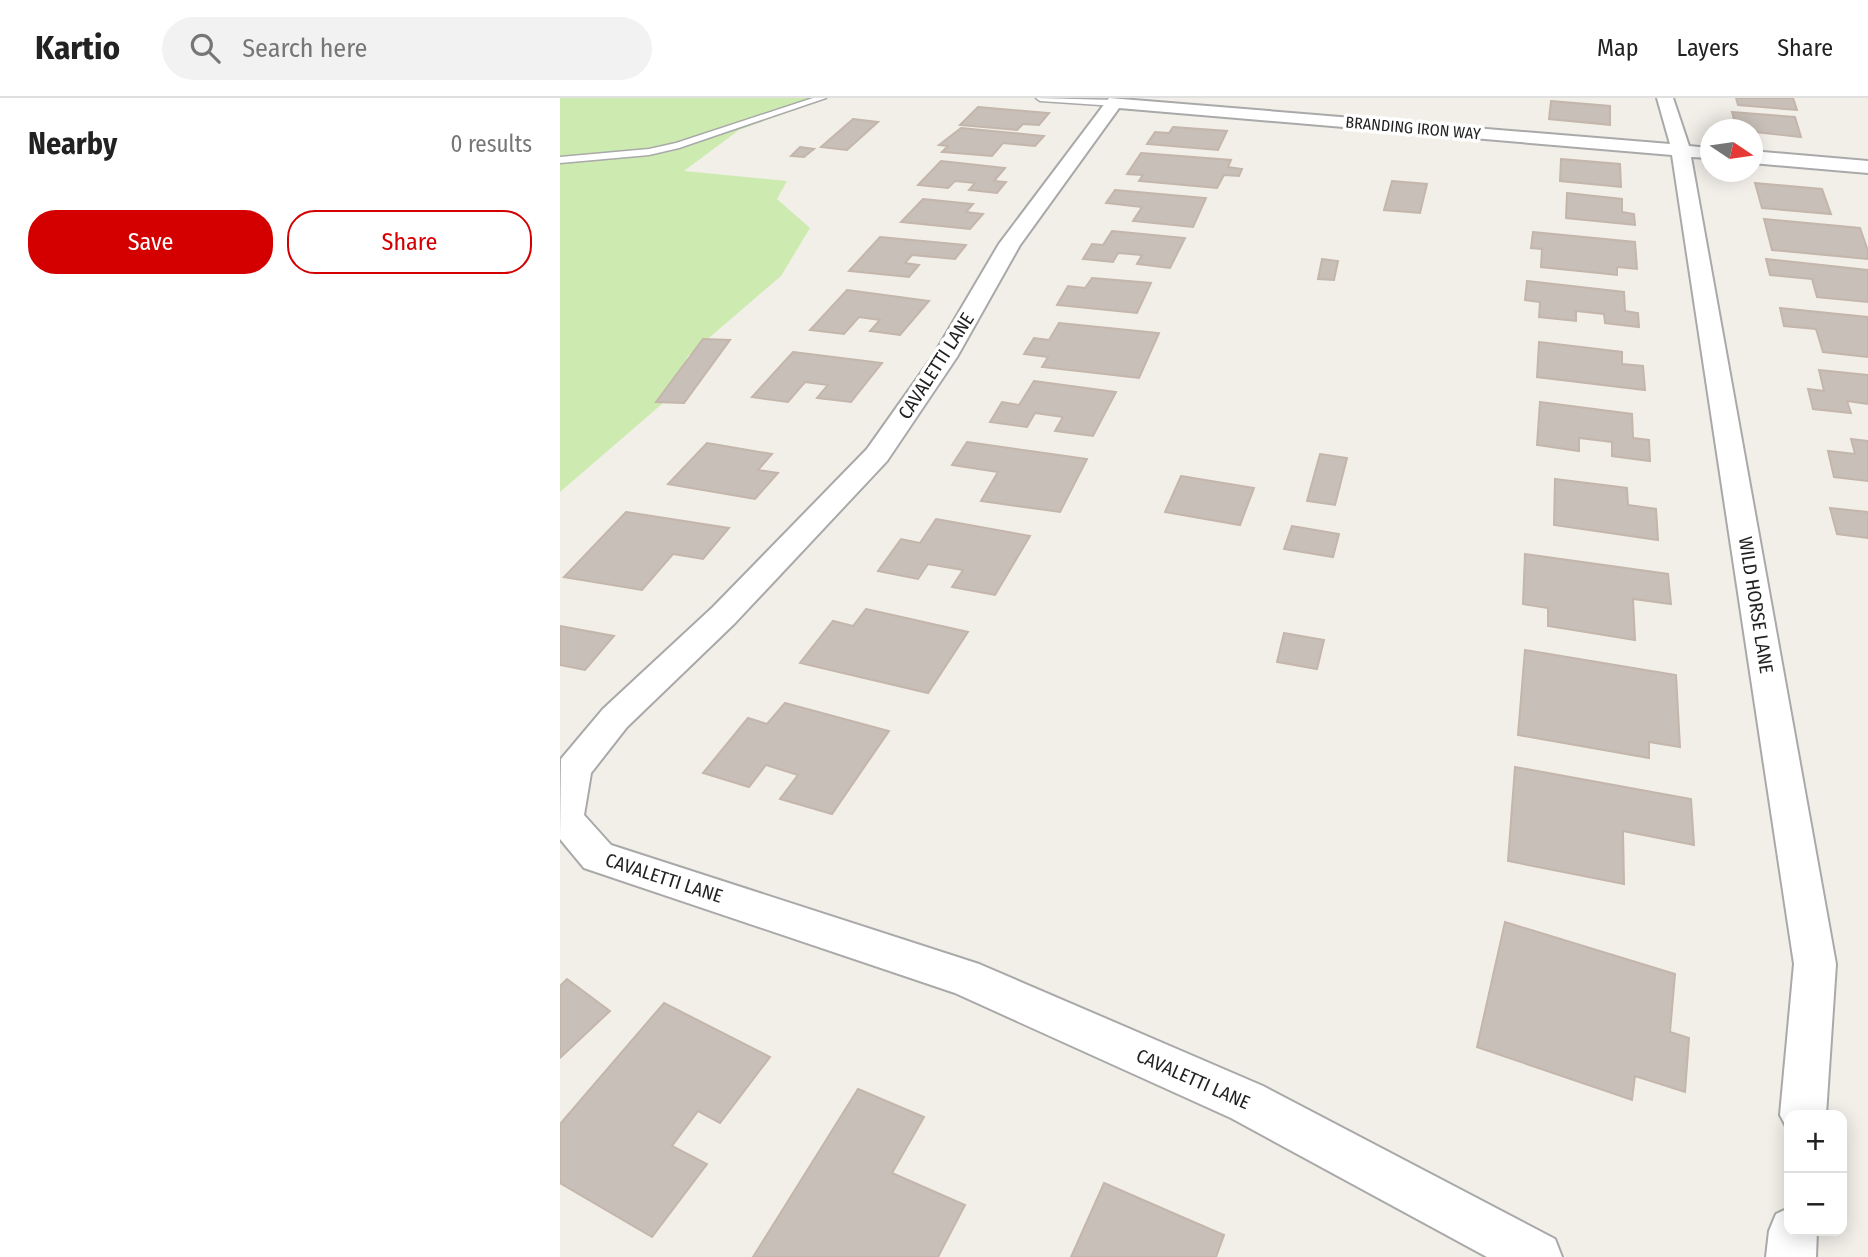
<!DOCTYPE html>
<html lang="en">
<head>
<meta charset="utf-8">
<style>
  body { margin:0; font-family:"Fira Sans Condensed",sans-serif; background:#f2f2f2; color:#222 }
  .controls { position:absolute; right:21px; bottom:21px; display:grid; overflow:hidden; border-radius:14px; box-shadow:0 4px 18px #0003 }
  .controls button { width:63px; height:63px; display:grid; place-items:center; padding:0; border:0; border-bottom:2px solid #e0e0e0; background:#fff; color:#222; font:35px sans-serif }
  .compass { position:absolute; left:1140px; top:21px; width:63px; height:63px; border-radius:50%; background:#fff; box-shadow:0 4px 18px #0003; rotate:103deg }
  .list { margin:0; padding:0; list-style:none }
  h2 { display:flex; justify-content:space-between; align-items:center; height:91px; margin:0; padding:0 28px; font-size:30px }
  h2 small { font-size:23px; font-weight:400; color:#767676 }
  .actions { display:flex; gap:14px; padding:21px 28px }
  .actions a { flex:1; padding:16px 0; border:2px solid #d40000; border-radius:28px; text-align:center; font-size:24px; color:#d40000 }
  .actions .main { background:#d40000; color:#fff }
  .icon { flex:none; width:38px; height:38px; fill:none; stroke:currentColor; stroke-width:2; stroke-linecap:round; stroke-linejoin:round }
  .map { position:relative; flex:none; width:1308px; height:1159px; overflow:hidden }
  header { display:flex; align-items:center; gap:42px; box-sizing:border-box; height:98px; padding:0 35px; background:#fff; border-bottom:2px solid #e0e0e0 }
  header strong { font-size:33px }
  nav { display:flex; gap:38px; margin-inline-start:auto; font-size:24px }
  .search { width:490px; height:63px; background:#f2f2f2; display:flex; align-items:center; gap:18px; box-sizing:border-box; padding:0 24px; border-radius:38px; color:#767676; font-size:26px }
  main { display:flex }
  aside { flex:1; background:#fff }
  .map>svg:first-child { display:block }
</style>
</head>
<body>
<header>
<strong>Kartio</strong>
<div class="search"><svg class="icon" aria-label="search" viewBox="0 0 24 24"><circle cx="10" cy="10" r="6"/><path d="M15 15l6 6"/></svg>Search here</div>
<nav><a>Map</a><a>Layers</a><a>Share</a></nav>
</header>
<main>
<aside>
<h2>Nearby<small>0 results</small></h2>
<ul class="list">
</ul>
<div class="actions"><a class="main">Save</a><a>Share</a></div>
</aside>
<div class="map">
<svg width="1308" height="1159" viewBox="0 0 1308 1159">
  <rect width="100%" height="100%" fill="#f2efe9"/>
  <path fill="#cdebb0" d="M0 0H269L179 32 124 73 227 83 217 101 250 130 221 178 128 258 102 306 0 394Z"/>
  <g fill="#c7bfb8" stroke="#c4b6ab" stroke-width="2">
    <path d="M1176 0H1233L1237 12 1178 7Z"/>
    <path d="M991 3 1050 8V27L989 21Z"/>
    <path d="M418 9 489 15 479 27 463 26 457 32 400 27Z"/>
    <path d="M1172 14 1235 19 1241 39 1177 32Z"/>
    <path d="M293 21 318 24 287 52 261 49Z"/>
    <path d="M613 29 667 33 658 52 587 46 595 34 609 35Z"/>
    <path d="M401 30 484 38 475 48 443 45 432 58 382 54 388 48 379 47Z"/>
    <path d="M240 49 254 51 244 59 231 58Z"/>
    <path d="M581 55 671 62 668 69 682 71 679 78 664 77 657 90 579 83 583 77 567 76Z"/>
    <path d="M1001 61 1060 66 1061 89 1000 83Z"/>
    <path d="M381 63 445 70 434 83 446 84 437 95 409 92 415 85 395 83 388 90 358 87Z"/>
    <path d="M832 83 867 86 860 115 824 112Z"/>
    <path d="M1195 85 1262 91 1271 116 1202 110Z"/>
    <path d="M555 92 646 100 633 129 573 123 582 109 546 105Z"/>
    <path d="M1007 95 1062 101V114L1074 116 1075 127 1006 120Z"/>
    <path d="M363 101 413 106 406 114 423 116 410 131 341 124Z"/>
    <path d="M1204 121 1300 130 1308 153V161L1212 152Z"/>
    <path d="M552 133 625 140 610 170 577 166 582 157 558 155 553 164 523 161 532 146 543 147Z"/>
    <path d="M973 134 1075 144 1077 171 1057 169V177L981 169 982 151 971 150Z"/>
    <path d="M320 139 406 147 395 161 352 157 345 165 359 167 349 179 289 173Z"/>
    <path d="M762 161 778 163 774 182 758 181Z"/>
    <path d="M1206 161 1308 172V204L1257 199 1252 181 1210 177Z"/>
    <path d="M532 180 591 185 577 215 497 207 508 188 525 190Z"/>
    <path d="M967 183 1064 194 1065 213 1078 215 1079 229 1045 225 1044 216 1016 213V223L979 219 980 204 965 202Z"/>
    <path d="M287 192 369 203 340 237 310 233 320 222 299 219 284 236 250 232Z"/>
    <path d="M1220 210 1308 219V259L1263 254 1256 231 1224 228Z"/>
    <path d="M499 225 599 235 579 280 482 269 488 259 464 256 474 240 489 242Z"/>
    <path d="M143 241 170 242 124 305 96 304Z"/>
    <path d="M979 244 1062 254V266L1083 268 1085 292 977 279Z"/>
    <path d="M233 254 322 265 291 304 257 300 268 287 245 284 228 304 192 299Z"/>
    <path d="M1259 272 1308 277V306L1287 303 1291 315 1253 311 1248 291 1264 293Z"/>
    <path d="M474 283 556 294 533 338 495 333 503 319 475 315 467 329 430 324 442 304 459 307Z"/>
    <path d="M980 304 1072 316 1073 340 1089 342 1090 363 1052 358V344L1019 340V353L977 347Z"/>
    <path d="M1291 341 1308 343V383L1274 379 1268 353 1295 356Z"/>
    <path d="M407 344 527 361 500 414 421 403 438 374 392 367Z"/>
    <path d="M147 345 212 356 198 372 218 375 195 401 108 386Z"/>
    <path d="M760 356 787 360 775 407 747 403Z"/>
    <path d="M621 378 694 390 680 427 605 414Z"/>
    <path d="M995 381 1067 390 1068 407 1096 411 1098 442 994 427Z"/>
    <path d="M1270 410 1308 414V440L1277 436Z"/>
    <path d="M66 414 169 430 143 461 113 456 82 492 4 479Z"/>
    <path d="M376 421 470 438 435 497 392 489 403 472 368 466 358 481 318 473 341 441 360 445Z"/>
    <path d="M732 428 779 436 773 459 724 451Z"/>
    <path d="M965 456 1108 476 1111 506 1073 501 1075 542 988 528V510L963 506Z"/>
    <path d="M306 511 408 534 368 595 240 565 273 523 293 528Z"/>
    <path d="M0 528 54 538 25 572 0 567Z"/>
    <path d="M724 535 764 542 757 571 717 564Z"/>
    <path d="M965 552 1116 577 1120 649 1089 644V660L958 637Z"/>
    <path d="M225 605 329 633 272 716 220 701 238 677 206 667 189 689 143 675 188 620 207 626Z"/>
    <path d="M955 669 1131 701 1134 747 1063 733 1064 786 948 763Z"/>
    <path d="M945 824 1115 876 1110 934 1129 940 1125 994 1075 978 1072 1002 917 949Z"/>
    <path d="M7 881 50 913 0 960V888Z"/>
    <path d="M104 905 210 959 160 1025 138 1013 112 1048 147 1066 92 1139 0 1085V1026Z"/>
    <path d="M298 991 364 1019 332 1075 405 1107 378 1159H193Z"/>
    <path d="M544 1085 664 1137 656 1159H511Z"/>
  </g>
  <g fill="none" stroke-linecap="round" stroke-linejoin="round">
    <defs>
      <g id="lane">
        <path d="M253 0H266L119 50 89 57 0 65V59L89 51 116 45Z"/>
        <path d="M476 0 555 2 560 5 555 8 480 3Z"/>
      </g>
      <g id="street">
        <path d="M549 0 1110 46 1097 0H1113L1129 48 1150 50V60L1131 59 1276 866 1266 1017H1229V1034L1220 1017 1234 866 1112 57 559 10 460 147 397 259 327 363 175 525 67 629 31 675 24 717 51 747 419 866 703 988 995 1141 1002 1159H927L671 1020 395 895 24 770 0 741 1 661 43 611 153 509 307 351 373 258 439 146Z"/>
        <path d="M1192 53 1308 63V75L1192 65Z"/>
        <path d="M1229 1110V1133H1257L1256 1159H1206L1209 1133 1216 1116Z"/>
      </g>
    </defs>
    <use href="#lane" stroke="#a9a9a9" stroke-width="3"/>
    <use href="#street" stroke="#a9a9a9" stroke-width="4"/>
    <use href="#lane" fill="#fff" fill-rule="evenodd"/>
    <use href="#street" fill="#fff" fill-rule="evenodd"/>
  </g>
  <g text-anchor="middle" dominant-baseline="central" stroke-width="7" stroke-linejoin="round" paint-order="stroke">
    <g font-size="16" fill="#222" stroke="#fff">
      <text transform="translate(853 30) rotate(5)">BRANDING IRON WAY</text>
    </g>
    <g font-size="19" fill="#222" stroke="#fff">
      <text transform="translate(376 268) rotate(-57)">CAVALETTI LANE</text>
      <text transform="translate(1196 507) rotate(81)">WILD HORSE LANE</text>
      <text transform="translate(104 780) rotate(18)">CAVALETTI LANE</text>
      <text transform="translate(633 981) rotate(24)">CAVALETTI LANE</text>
    </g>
  </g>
</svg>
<div class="controls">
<button>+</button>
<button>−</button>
</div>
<svg class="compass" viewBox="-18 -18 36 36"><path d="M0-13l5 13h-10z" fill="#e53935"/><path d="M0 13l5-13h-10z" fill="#767676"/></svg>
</div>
</main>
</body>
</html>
